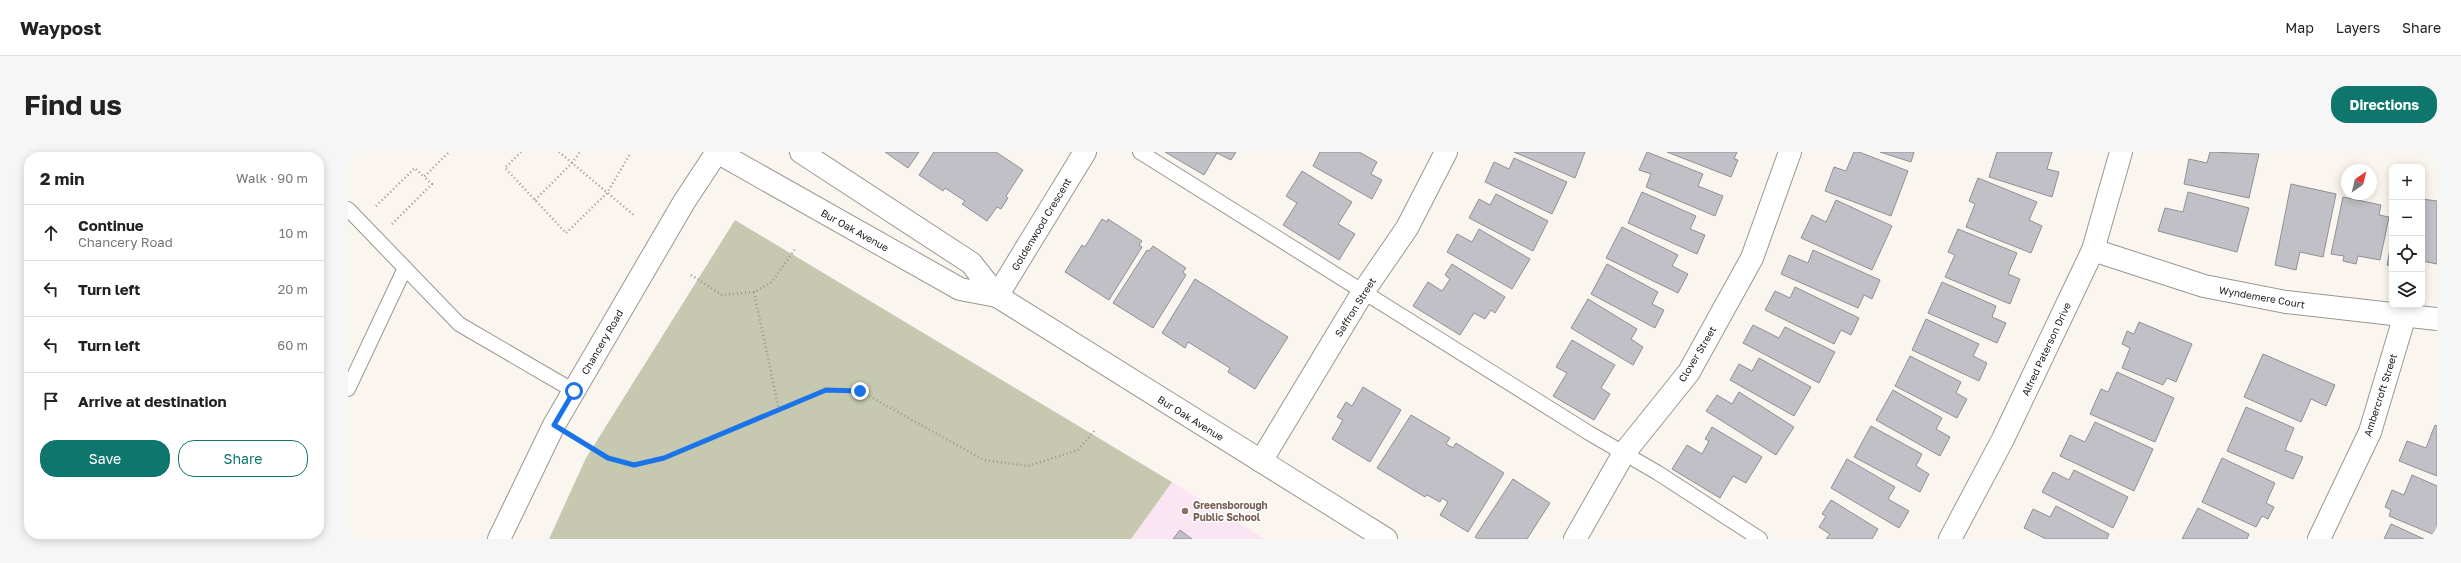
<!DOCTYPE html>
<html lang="en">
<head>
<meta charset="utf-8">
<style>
  body { margin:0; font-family:"Golos Text",sans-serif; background:#f6f6f6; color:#222 }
  .controls { position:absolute; right:12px; top:12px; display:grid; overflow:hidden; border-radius:8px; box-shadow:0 2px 10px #0003 }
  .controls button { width:36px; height:36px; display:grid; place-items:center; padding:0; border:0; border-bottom:1px solid #e0e0e0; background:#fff; color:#222; font:20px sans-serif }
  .compass { position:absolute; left:1993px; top:12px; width:36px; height:36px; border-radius:50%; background:#fff; box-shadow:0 2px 10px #0003; rotate:35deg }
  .stop { position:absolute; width:12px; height:12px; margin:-9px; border:3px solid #1a73e8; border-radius:50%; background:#fff }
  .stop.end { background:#1a73e8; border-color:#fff; box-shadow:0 1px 4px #0008 }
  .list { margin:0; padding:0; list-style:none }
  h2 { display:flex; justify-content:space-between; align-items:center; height:52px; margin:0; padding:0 16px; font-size:17px }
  h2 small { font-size:13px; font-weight:400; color:#767676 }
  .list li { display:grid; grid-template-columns:26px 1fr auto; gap:12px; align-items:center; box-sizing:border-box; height:56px; padding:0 16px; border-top:1px solid #e0e0e0 }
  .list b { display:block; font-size:15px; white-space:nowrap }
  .list p { margin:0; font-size:13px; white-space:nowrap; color:#767676 }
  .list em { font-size:13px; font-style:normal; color:#767676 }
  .actions { display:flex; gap:8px; padding:12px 16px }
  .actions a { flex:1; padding:9px 0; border:1px solid #0f766e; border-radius:16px; text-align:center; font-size:14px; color:#0f766e }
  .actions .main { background:#0f766e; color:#fff }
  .icon { flex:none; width:22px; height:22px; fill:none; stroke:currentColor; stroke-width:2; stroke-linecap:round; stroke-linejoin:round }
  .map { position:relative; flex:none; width:2089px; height:387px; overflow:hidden; border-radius:16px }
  header { display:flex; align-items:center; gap:24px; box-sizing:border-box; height:56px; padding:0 20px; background:#fff; border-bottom:1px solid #e0e0e0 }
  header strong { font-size:19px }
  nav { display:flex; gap:22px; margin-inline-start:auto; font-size:14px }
  .intro { display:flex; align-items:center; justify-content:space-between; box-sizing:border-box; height:96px; padding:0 24px }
  h1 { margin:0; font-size:28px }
  .button { padding:10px 18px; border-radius:16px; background:#0f766e; color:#fff; font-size:14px; font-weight:700 }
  main { display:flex; gap:24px; padding:0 24px }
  aside { flex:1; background:#fff; border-radius:16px; box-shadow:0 2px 10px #0003 }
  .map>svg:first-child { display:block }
</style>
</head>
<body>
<header>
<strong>Waypost</strong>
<nav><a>Map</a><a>Layers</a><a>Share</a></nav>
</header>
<div class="intro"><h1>Find us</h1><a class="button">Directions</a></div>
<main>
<aside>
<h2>2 min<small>Walk · 90 m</small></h2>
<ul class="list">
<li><svg class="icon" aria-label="ahead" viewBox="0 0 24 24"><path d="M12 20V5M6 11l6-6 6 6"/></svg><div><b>Continue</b><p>Chancery Road</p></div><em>10 m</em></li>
<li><svg class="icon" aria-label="left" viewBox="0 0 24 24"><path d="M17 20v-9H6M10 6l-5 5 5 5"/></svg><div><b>Turn left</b></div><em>20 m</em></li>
<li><svg class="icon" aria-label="left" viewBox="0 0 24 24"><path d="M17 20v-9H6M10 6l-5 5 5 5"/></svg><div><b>Turn left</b></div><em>60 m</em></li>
<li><svg class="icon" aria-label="arrive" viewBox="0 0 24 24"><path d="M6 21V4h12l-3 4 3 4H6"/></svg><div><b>Arrive at destination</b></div></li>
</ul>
<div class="actions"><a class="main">Save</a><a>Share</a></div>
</aside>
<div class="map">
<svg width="2089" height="387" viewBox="0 0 2089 387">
  <rect width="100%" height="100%" fill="#faf6ef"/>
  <path fill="#fbe5f2" d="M824 330 917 387H783Z"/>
  <path fill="#c6c9b0" d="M387 68 824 330 783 387H201L238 306Z"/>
  <g fill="#c0c0c6" stroke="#8f8f95">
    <path d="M537 0H571L560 16Z"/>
    <path d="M586 0H648L675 18 658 44 660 46 653 57 649 55 639 69 614 52 617 49 597 36 595 39 571 23Z"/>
    <path d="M817 0H888L883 8 869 1 856 23Z"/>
    <path d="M972 0H1011L1029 10 1023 22 1034 28 1024 47 965 14Z"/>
    <path d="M1166 0H1237L1227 26Z"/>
    <path d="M1299 0 1355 22 1350 34 1375 44 1367 64 1298 35 1303 22 1291 18Z"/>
    <path d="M1319 0H1389L1386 7 1390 8 1383 25Z"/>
    <path d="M1506 0H1511L1560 19 1543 64 1477 39 1486 15 1498 19Z"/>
    <path d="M1532 0H1566L1563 10Z"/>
    <path d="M1649 0H1704L1699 17 1711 20 1704 45 1641 25Z"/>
    <path d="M1862 0 1911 2 1901 46 1836 32 1841 7 1859 11Z"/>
    <path d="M1166 6 1219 30 1204 62 1137 30 1146 10 1161 17Z"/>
    <path d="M954 19 1004 50 990 72 1007 82 991 108 935 73 949 51 938 44Z"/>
    <path d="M1630 26 1689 50 1681 68 1694 74 1683 101 1618 75 1627 52 1621 49Z"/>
    <path d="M1943 32 1988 42 1975 105 1952 100 1948 118 1927 113Z"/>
    <path d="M1294 40 1348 64 1342 77 1357 83 1349 102 1280 71Z"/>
    <path d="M1840 40 1901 56 1889 100 1810 79 1817 56 1835 60Z"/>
    <path d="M1148 42 1200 69 1185 99 1121 66 1131 47 1142 53Z"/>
    <path d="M1995 45 2033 53 2031 63 2041 65 2032 108 2010 104 2008 112 1995 109 1996 104 1983 102Z"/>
    <path d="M2074 47 2089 49V112L2074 109Z"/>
    <path d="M1488 48 1544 74 1524 118 1453 86 1464 63 1478 70Z"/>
    <path d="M754 67 759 70 760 67 794 89 791 93 794 95 761 148 717 120 734 93 737 95Z"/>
    <path d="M1274 75 1330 103 1324 114 1340 122 1330 141 1258 106Z"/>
    <path d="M1131 77 1182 107 1164 137 1099 100 1109 82 1124 90Z"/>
    <path d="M1610 77 1669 101 1660 122 1672 127 1662 152 1597 125 1607 103 1600 100Z"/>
    <path d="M2044 87V114L2039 113Z"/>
    <path d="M805 94 838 116 835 120 838 123 805 176 765 151 799 98 801 99Z"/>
    <path d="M1465 98 1532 128 1524 147 1516 143 1510 156 1433 122 1441 103 1460 111Z"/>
    <path d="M1104 112 1157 145 1147 161 1143 158 1137 167 1126 161 1112 183 1065 154 1080 130 1094 139 1102 127 1097 123Z"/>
    <path d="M1259 112 1310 140 1304 152 1316 158 1307 176 1243 142Z"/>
    <path d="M847 127 940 185 907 237 880 220 882 216 840 190 837 196 814 181Z"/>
    <path d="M1594 130 1648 154 1644 165 1658 171 1649 191 1580 161Z"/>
    <path d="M1447 135 1511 166 1503 183 1493 178 1486 192 1417 158 1427 139 1442 146Z"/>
    <path d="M1240 147 1289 177 1283 187 1295 195 1285 213 1223 176Z"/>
    <path d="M1578 167 1631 192 1625 204 1639 211 1631 229 1564 198Z"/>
    <path d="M1791 170 1844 192 1828 230 1819 226 1815 233 1774 216 1782 196 1774 192 1779 179 1786 182Z"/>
    <path d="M1405 173 1431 186 1437 175 1487 200 1471 231 1395 191Z"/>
    <path d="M1224 188 1267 213 1253 236 1262 242 1246 268 1205 244 1219 221 1208 215Z"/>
    <path d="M1915 202 1987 233 1978 254 1963 247 1953 270 1896 245Z"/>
    <path d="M1562 204 1613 230 1608 241 1619 247 1609 266 1547 234Z"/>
    <path d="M1411 206 1463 235 1446 264 1382 228 1391 212 1404 219Z"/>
    <path d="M1769 220 1826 246 1807 290 1742 262 1753 237 1760 240Z"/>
    <path d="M1015 235 1053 258 1022 310 984 287 995 268 989 265 998 250 1004 254Z"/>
    <path d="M1545 238 1594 266 1588 277 1602 285 1592 304 1528 268Z"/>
    <path d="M1391 240 1446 275 1428 303 1358 259 1369 243 1384 252Z"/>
    <path d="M1898 255 1946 276 1937 298 1955 305 1945 327 1879 299Z"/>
    <path d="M1063 263 1102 286 1098 292 1105 296 1108 291 1156 321 1120 380 1092 363 1100 350 1094 346 1092 350 1079 343 1077 345 1029 316Z"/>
    <path d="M1747 270 1805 297 1786 339 1712 304 1722 283 1737 290Z"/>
    <path d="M2087 273 2089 274V324L2051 309 2059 289 2078 296Z"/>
    <path d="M1523 274 1574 302 1568 314 1581 322 1572 340 1506 305Z"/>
    <path d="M1364 275 1414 305 1398 331 1385 324 1372 346 1324 317 1339 293 1354 302 1361 289 1357 287Z"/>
    <path d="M1874 306 1927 331 1918 351 1926 355 1920 367 1914 364 1908 375 1854 350Z"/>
    <path d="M1499 307 1547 335 1540 347 1561 359 1551 376 1483 336Z"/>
    <path d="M1726 318 1780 345 1765 376 1694 340 1705 320 1721 328Z"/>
    <path d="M2064 323 2089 334V384L2041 364 2043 358 2037 355 2044 338 2056 343Z"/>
    <path d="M1165 327 1202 351 1179 387H1130L1127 385Z"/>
    <path d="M1483 348 1530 377 1524 387H1478L1482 382 1471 375 1478 364 1474 362Z"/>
    <path d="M1708 354 1761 382 1759 387H1698L1676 376 1685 357 1702 365Z"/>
    <path d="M1850 356 1901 382 1899 387H1834Z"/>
    <path d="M2043 372 2076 387H2036Z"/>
    <path d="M832 378 844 387H825Z"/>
  </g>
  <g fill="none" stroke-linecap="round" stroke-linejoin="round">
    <defs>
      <g id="lane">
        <path d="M792 0 1241 281 1310 321 1412 387"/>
        <path d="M0 57 111 172 226 239"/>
        <path d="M0 237 57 116"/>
      </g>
      <g id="street">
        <path d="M1745 98 1856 134 1938 150 2089 167"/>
        <path d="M649 144 737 0"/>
        <path d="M913 309 1015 140 1059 76 1098 0"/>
        <path d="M1227 387 1276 301 1341 220 1404 106 1442 0"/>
        <path d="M1971 387 2022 280 2057 163"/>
      </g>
      <g id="secondary">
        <path d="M369 0 612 137 649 144"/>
        <path d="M453 0 623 111 649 144 1038 387"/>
        <path d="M151 387 206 273 336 50 369 0"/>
        <path d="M1602 387 1655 287 1745 98 1773 0"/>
      </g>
    </defs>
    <use href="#lane" stroke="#9a9791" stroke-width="16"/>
    <use href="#street" stroke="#9a9791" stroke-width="24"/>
    <use href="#secondary" stroke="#9a9791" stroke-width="24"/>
    <g stroke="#999691" stroke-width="2.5" stroke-dasharray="1 3" stroke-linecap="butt">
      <path d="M173 0 157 16 218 81 259 41 282 2"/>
      <path d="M211 0 287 64"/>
      <path d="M187 48 224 11 232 0"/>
      <path d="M28 54 67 16 76 25 101 0"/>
      <path d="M44 72 84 32 76 25"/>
      <path d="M343 123 374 143 406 140 424 130 447 97"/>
      <path d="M406 140 431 258"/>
      <path d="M228 286 260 306 286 313 316 306 478 238 512 239 636 308 680 314 730 298 748 277"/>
    </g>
    <use href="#lane" stroke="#fff" stroke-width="14"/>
    <use href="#street" stroke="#fff" stroke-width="22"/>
    <use href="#secondary" stroke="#fff" stroke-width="22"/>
  </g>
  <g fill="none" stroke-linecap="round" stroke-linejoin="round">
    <path stroke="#1a73e8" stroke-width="5" d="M226 239 206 273 260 306 286 313 316 306 478 238 512 239"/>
  </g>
  <circle fill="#8d6e63" stroke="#fff" stroke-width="1.5" cx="837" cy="359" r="4"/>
  <g text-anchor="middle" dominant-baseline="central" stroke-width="3" stroke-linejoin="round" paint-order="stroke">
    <g font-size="10" fill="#191816" stroke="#fff">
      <text transform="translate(693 72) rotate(-59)">Goldenwood Crescent</text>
      <text transform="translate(507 78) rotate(29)">Bur Oak Avenue</text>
      <text transform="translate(1914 145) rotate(10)">Wyndemere Court</text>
      <text transform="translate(1007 155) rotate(-58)">Saffron Street</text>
      <text transform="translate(254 190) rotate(-60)">Chancery Road</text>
      <text transform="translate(1698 197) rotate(-65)">Alfred Paterson Drive</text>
      <text transform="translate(1349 202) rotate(-59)">Clover Street</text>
      <text transform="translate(2032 243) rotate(-72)">Ambercroft Street</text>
      <text transform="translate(843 266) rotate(32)">Bur Oak Avenue</text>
    </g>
    <g font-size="10" font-weight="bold" fill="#785e54" stroke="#fff" text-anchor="start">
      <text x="845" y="353">Greensborough<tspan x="845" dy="12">Public School</tspan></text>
    </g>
  </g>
</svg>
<div class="controls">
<button>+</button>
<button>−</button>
<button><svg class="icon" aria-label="locate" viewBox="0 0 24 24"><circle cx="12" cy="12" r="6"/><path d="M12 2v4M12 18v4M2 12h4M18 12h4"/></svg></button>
<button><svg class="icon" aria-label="layers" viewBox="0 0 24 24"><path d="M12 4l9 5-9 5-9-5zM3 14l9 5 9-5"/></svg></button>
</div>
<svg class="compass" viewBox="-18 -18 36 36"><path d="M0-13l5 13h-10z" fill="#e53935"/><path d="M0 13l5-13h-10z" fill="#767676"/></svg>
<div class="stop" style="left:226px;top:239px"></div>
<div class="stop end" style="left:512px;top:239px"></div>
</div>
</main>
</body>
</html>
